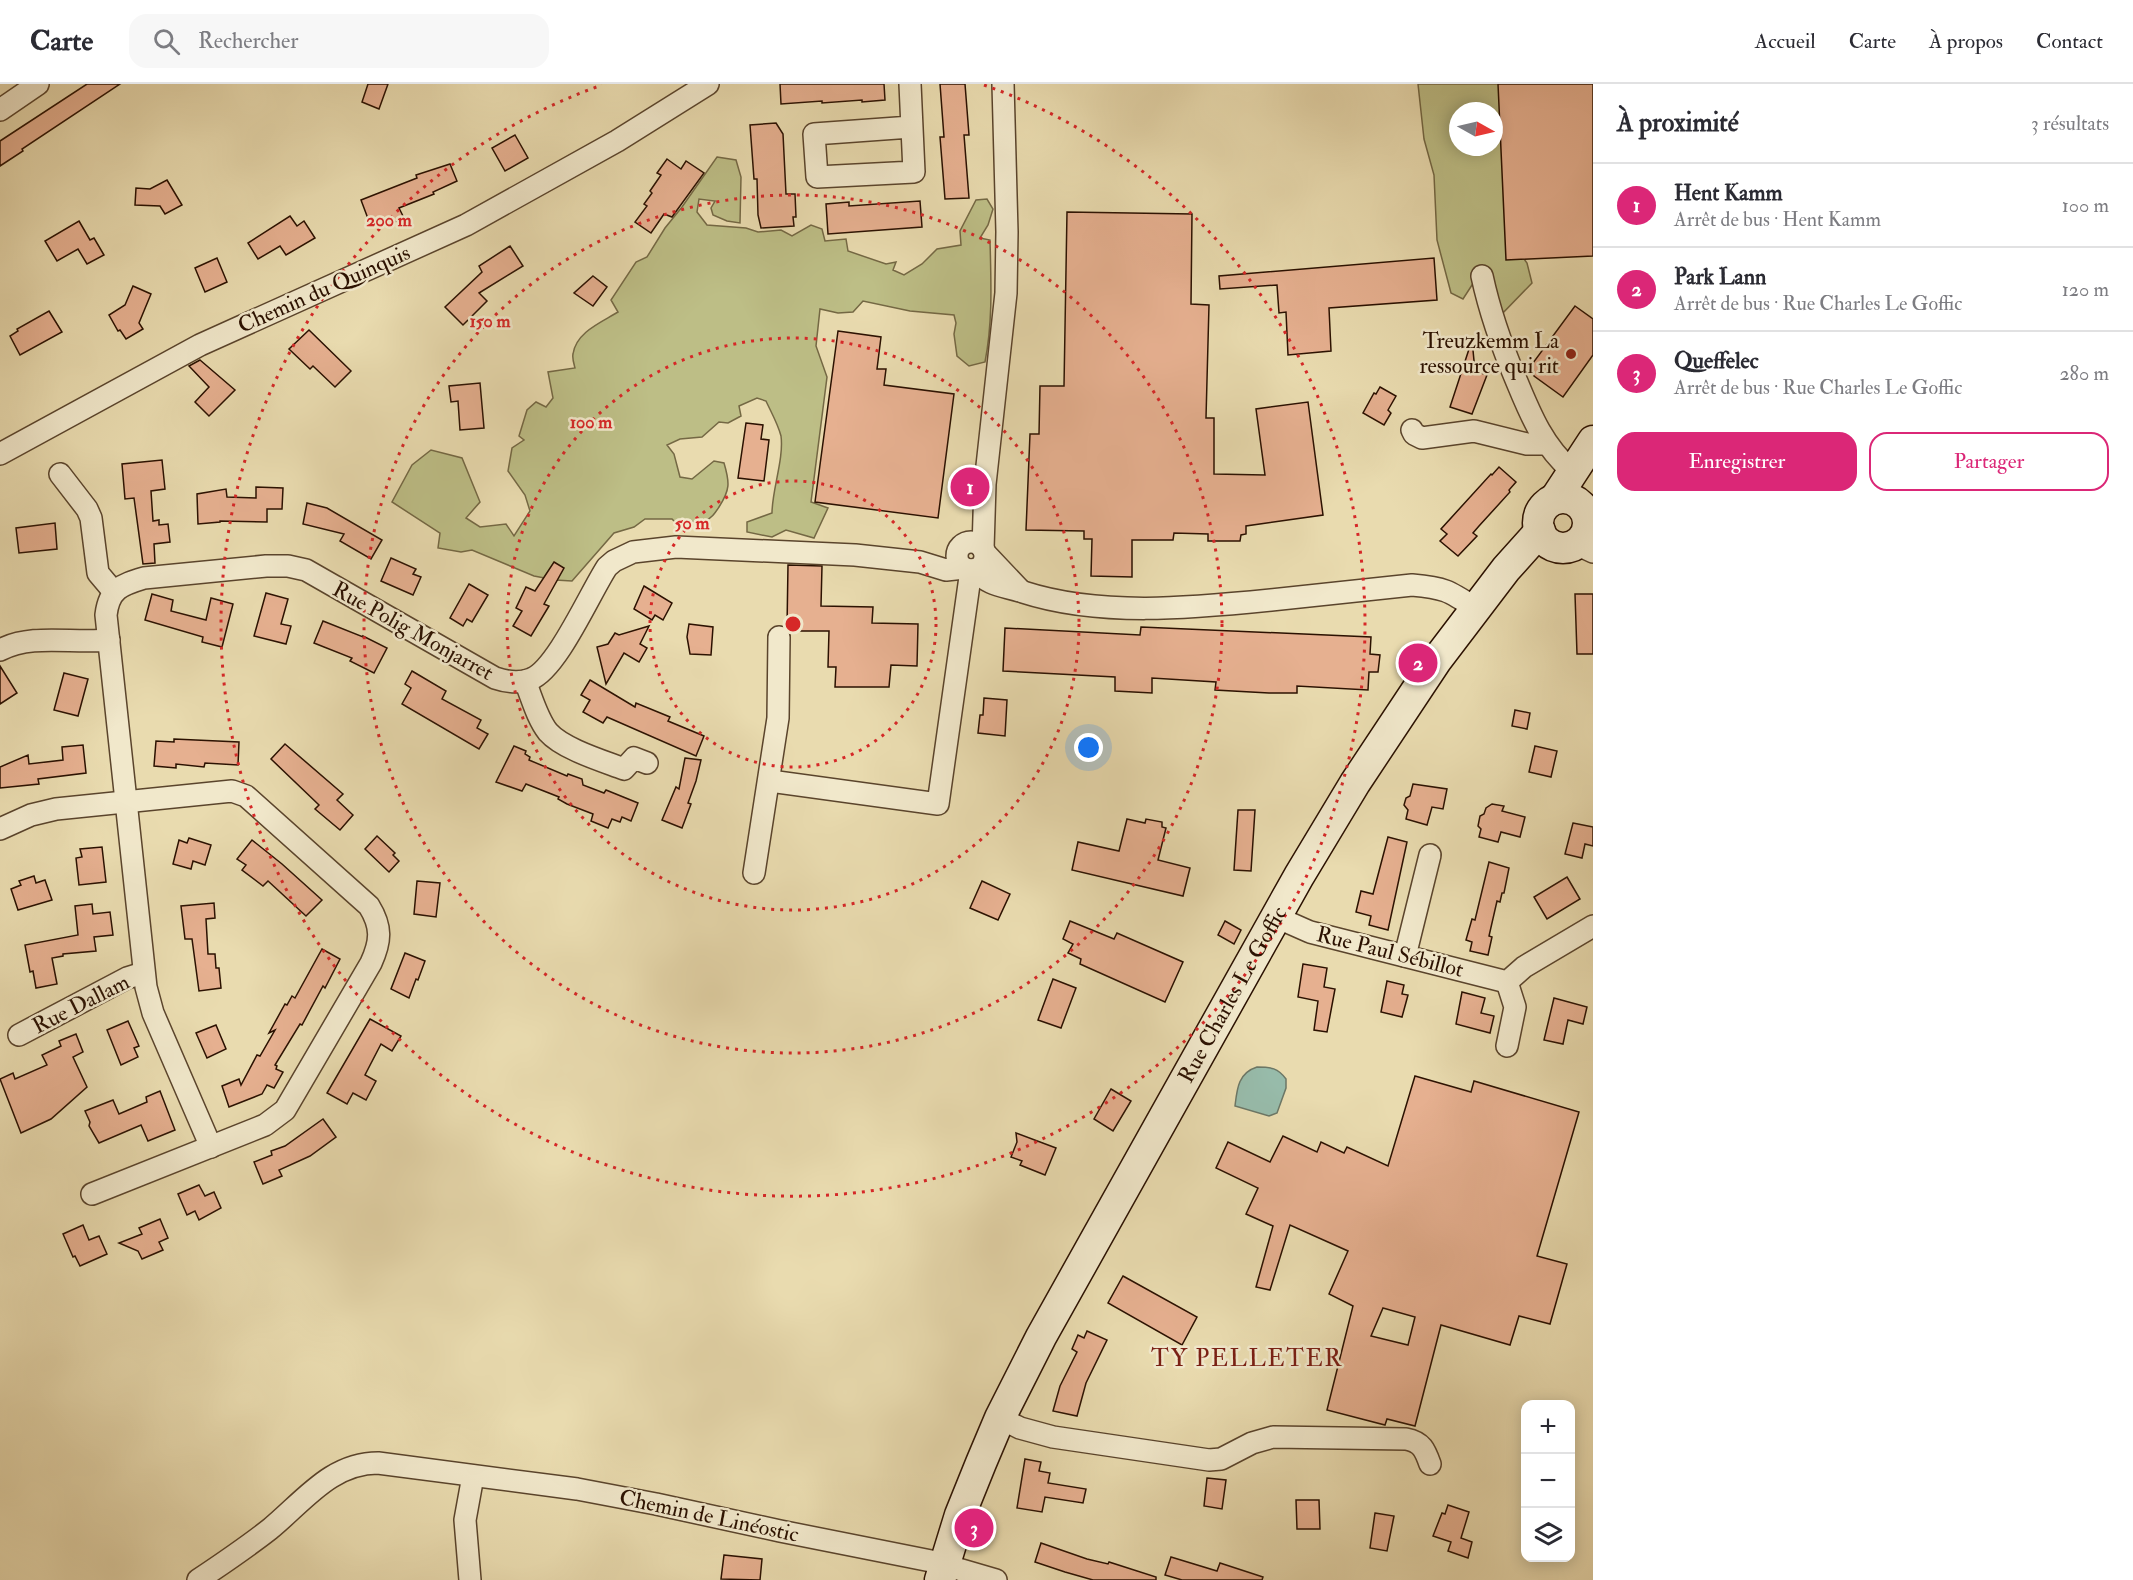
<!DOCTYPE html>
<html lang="fr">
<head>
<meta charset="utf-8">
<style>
  body { margin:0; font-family:"IM FELL Double Pica",serif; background:#f7f7f7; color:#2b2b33 }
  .controls { position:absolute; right:18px; bottom:18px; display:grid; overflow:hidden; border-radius:12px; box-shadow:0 3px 15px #0003 }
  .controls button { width:54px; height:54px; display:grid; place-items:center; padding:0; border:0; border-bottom:2px solid #e1e1e2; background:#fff; color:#2b2b33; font:30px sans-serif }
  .compass { position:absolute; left:1449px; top:18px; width:54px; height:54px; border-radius:50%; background:#fff; box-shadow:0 3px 15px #0003; rotate:98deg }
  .you { position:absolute; left:1089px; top:664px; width:21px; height:21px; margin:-15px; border:4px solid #fff; border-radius:50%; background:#1a73e8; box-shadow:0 0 0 9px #1a73e833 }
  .badge { display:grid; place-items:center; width:39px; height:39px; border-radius:50%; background:#db2777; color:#fff; font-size:20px; font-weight:700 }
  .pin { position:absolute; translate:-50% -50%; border:3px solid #fff; box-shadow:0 2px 6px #0006 }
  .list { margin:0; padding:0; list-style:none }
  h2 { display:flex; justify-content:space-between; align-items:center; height:78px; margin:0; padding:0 24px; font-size:26px }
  h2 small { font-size:20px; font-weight:400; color:#7c7c81 }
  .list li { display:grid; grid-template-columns:39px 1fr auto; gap:18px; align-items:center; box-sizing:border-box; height:84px; padding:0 24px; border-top:2px solid #e1e1e2 }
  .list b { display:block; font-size:22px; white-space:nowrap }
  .list p { margin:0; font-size:20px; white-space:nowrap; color:#7c7c81 }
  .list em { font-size:20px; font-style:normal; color:#7c7c81 }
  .actions { display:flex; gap:12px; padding:18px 24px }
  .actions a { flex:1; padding:14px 0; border:2px solid #db2777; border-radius:18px; text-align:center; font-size:21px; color:#db2777 }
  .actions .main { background:#db2777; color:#fff }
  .icon { flex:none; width:33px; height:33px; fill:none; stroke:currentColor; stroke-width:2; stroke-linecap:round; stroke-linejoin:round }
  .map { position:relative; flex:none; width:1593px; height:1496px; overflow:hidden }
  header { display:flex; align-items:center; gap:36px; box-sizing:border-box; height:84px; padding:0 30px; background:#fff; border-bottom:2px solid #e1e1e2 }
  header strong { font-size:28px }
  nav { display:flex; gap:33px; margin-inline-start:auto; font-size:21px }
  .search { width:420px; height:54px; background:#f7f7f7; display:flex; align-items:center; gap:15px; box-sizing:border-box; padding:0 21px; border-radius:18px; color:#7c7c81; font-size:22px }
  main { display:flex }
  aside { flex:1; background:#fff }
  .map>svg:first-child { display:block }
</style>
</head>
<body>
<header>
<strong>Carte</strong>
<div class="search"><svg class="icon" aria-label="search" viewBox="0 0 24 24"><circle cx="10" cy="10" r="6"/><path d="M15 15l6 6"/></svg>Rechercher</div>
<nav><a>Accueil</a><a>Carte</a><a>À propos</a><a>Contact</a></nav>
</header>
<main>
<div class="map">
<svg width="1593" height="1496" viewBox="0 0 1593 1496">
  <rect width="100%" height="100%" fill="#e9dbaf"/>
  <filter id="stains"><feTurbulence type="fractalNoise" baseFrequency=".00333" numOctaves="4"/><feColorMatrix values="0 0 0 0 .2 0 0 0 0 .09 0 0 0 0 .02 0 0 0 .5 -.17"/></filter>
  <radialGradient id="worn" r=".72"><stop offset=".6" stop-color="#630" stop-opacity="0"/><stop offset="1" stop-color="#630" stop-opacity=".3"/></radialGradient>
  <g fill="#bdbe86" stroke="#746844" stroke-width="1.5" fill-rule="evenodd">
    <path d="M1418 0H1512L1516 164 1527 179 1532 199 1498 234 1490 209 1472 201 1463 215 1451 209 1437 156 1434 91 1424 55ZM1458 27H1494V63H1458Z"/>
    <path d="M717 73 736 76 741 93 740 139 727 137 713 131 711 124 715 117 699 115 697 128 707 141 746 144 758 148 781 146 792 152 811 141 822 145 825 157 846 155 848 167 886 180 896 178 893 186 904 191 922 180 937 165 961 161 960 147 976 116 987 115 993 125 988 141 980 154 990 156C991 197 993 237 985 278L969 282 957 272 954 250 956 239 954 231 910 227 863 217 853 228 838 229 820 225 816 262 827 293 811 418 828 424 814 454 786 446 772 453 747 448V438L772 429C772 406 784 375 781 352 778 340 771 328 766 317L757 314 739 322 741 332 728 339 719 338 702 353 680 355 667 361 674 370 680 393 692 395 714 377 724 379C730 399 730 406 719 423 715 429 712 434 705 437 695 441 694 433 679 442L672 435H645L634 443 614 449 572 497 555 496 534 492 472 466 461 468 438 464 440 449 392 418 412 381 431 366 462 374 480 418 466 434 480 443 506 440 514 452 530 427 525 411 508 387 512 364 524 356 519 352 527 326 536 318 546 323 553 314 548 288 575 284C574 280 572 274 573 270 576 248 602 238 618 228L611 216 636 178 647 173 665 144 682 123Z"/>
  </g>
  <path fill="#97bbaa" stroke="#6c7766" stroke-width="1.5" d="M1257 983C1271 983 1278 984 1286 995V1004L1277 1029 1269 1032 1235 1022C1237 1005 1238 989 1257 983Z"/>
  <g fill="#e6b090" stroke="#2b1101" stroke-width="1.5" fill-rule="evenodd">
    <path d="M87 0H120L22 65 23 67 0 82V57Z"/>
    <path d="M368 0H388L379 25 362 18Z"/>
    <path d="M780 0H884L885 16 862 18V16L822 19V17L781 20Z"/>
    <path d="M940 0H965L969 51H964L969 114 945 115 940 53H944Z"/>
    <path d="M1498 0H1593V172L1506 176Z"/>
    <path d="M776 39 783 50 786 110H795L796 133H793L794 142 761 144 758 131 757 95H754L750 41Z"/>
    <path d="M515 51 528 74 505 87 492 64Z"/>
    <path d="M667 75 681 85 686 77 704 89 672 133 664 130 651 149 635 138 647 122 644 120 652 109 650 107 661 91 657 89Z"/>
    <path d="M450 80 457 97 433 108 434 110 399 124 404 134 385 142 382 135 370 140 361 116 417 94 416 91Z"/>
    <path d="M167 96 182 121 165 130 160 122 135 121 136 104 150 105Z"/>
    <path d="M920 117 922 143 828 150 826 120 849 118V122Z"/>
    <path d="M1067 128 1192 130 1191 220 1209 221 1206 334H1214V390L1265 391 1256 325 1308 318 1323 431 1246 442V450L1241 451 1240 457H1208V450L1174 449 1173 456H1132V493L1091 492 1092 455H1084V447L1026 446 1030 350H1039L1040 302H1064Z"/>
    <path d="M290 132 297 142 304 137 315 154 286 171 280 162 258 175 248 159Z"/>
    <path d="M79 137 90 156 94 154 104 171 87 180 78 165 57 177 45 157Z"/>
    <path d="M510 162 523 182 479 209 487 217 463 241 445 223 482 188 479 182Z"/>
    <path d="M217 174 227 198 205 208 195 184Z"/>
    <path d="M1434 174 1437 216 1329 224 1331 267 1288 271 1286 228 1279 229 1277 201 1220 205 1219 192Z"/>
    <path d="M593 192 607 203 593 222 574 209Z"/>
    <path d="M133 202 151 210 139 239 143 245 126 255 120 246 118 247 109 231 125 221Z"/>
    <path d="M1575 222 1593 235V271L1563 313 1534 292 1530 283Z"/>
    <path d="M49 227 62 248 20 271 10 252 18 247 17 245Z"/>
    <path d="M309 246 351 287 335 303 313 282 310 285 289 265Z"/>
    <path d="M838 247 881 253 877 285H886L884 301 954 310 938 434 815 418Z"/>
    <path d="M1472 256 1475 287 1487 291 1472 330 1450 323Z"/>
    <path d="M200 276 235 306 209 332 195 318 209 303 189 282Z"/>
    <path d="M480 299 484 344 460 346 458 317 451 318 449 302Z"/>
    <path d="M1380 303 1396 312 1388 326 1391 329 1384 341 1363 329 1374 309 1376 310Z"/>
    <path d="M746 339 763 341 761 355 769 356 764 397 738 394Z"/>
    <path d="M162 376 165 405 151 407 153 437 159 436V441L168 440 170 458 154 460 155 479 143 480 134 414 125 415 122 380Z"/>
    <path d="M1499 383 1516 398 1509 406 1510 408 1479 442 1473 449 1477 452 1458 472 1440 457 1447 450 1441 445 1491 390 1492 391Z"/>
    <path d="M256 403 283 404 282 425H267V438L220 437V438L198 440 197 410 226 405 227 413 256 414Z"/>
    <path d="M307 419 327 424 382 456 371 475 340 457 344 450 303 440Z"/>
    <path d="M55 439 57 465 19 469 16 444Z"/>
    <path d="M391 474 416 485 413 490 421 493 413 511 381 497Z"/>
    <path d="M554 478 564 484 544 520 549 522 531 552 513 542 522 527 516 524 526 503 535 507Z"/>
    <path d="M788 481 822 482 821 522 873 523 872 539 918 540 917 582 891 581 889 603H835L836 583H828L829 547H790L787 544Z"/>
    <path d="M469 500 488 511 472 538 467 535 463 542 450 534Z"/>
    <path d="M644 502 672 519 663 536 655 531 652 536 634 525Z"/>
    <path d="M266 509 288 515 281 540 291 542 286 560 254 552Z"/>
    <path d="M152 510 173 516 171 527 206 536 211 514 233 520 222 563 202 558 203 553 145 536Z"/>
    <path d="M1575 510H1593V570H1577Z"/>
    <path d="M323 537 363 553V552L387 564 374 589 350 577 352 574 314 559Z"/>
    <path d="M689 540 713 543 711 571 690 570 687 553Z"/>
    <path d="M649 542 640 560 647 564 639 578 624 569 606 600 597 563 608 560 615 549 619 551Z"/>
    <path d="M1141 543 1371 553 1370 570 1380 571 1378 588H1369L1368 606 1297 602V609H1269L1215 606 1216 598 1152 594V609L1115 607V593L1003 587 1005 544 1140 551Z"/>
    <path d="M0 582 17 609 0 620Z"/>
    <path d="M412 587 446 607 442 615 481 636 477 644 488 650 479 665 402 620 411 604 405 600Z"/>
    <path d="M64 589 88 595 78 632 54 626Z"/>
    <path d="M590 596 635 623 636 619 670 633 668 637 704 652 696 672 607 633 603 639 583 628 590 616 581 611Z"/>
    <path d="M984 614 1007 616 1005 652 978 649 980 631H983Z"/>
    <path d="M1515 626 1530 629 1527 645 1512 642Z"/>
    <path d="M174 655 239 658 238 681 205 679 204 683 176 680V684L154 682 156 657 174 658Z"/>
    <path d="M285 660 343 710 337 716 353 731 340 746 315 725 319 721 271 675Z"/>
    <path d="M83 661 86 689 38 695 39 700 0 704V683L28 671 29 680 63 676 62 663Z"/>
    <path d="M514 662 526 667 525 670 530 673 529 676 567 692 568 690 582 695 583 701 604 709 606 706 638 719 631 737 622 733 620 738 612 735 608 744 591 737 593 730 567 720 558 715 559 713 526 700 522 707 496 698Z"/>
    <path d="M1535 662 1557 667 1551 693 1529 688Z"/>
    <path d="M685 674 701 676 696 697 688 719 691 720 682 744 662 736 676 703 679 705Z"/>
    <path d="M1413 700 1447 705 1443 725 1432 723 1427 741 1406 735 1408 726 1404 721 1406 714 1410 712Z"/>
    <path d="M1492 720 1504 722 1502 727 1525 733 1520 753 1501 748 1498 758 1479 753 1481 745 1478 742 1480 732 1484 730 1486 724Z"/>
    <path d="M1238 726H1255L1251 787 1234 786Z"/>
    <path d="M1127 735 1145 739 1146 735 1162 738V743L1166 744 1158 776 1190 784 1183 812 1072 786 1078 758 1119 767Z"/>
    <path d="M1573 739 1593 743V762L1585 760 1582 774 1565 770Z"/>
    <path d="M377 752 395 769 393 771 399 777 389 788 365 765Z"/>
    <path d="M1388 753 1407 758 1388 846 1369 841 1371 832 1356 828 1361 807 1373 810Z"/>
    <path d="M189 754 211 761 205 781 193 777 191 785 173 780 179 756 187 759Z"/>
    <path d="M252 756 282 780 322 816 306 832 268 797 263 802 242 786 246 781 237 775Z"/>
    <path d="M102 763 106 798 79 801 76 774 82 773 80 765Z"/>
    <path d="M1489 778 1509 784 1504 809H1502L1500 818 1497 817 1489 852 1492 853 1488 871 1470 867 1472 858 1466 856 1472 835 1475 836Z"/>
    <path d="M34 792 36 799 45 796 52 816 18 826 11 805 21 801 19 797Z"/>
    <path d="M1567 793 1580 815 1547 835 1534 813Z"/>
    <path d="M417 797 440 799 436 833 414 830Z"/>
    <path d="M982 797 1010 810 998 836 970 824Z"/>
    <path d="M214 819 215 834 206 835 208 870H215L216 884H219L221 904 199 907 192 855H185L181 822Z"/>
    <path d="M92 820 93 830 110 828 113 851 94 853 96 867 63 870V872L52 874 57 900 36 904 33 887 30 888 25 861 78 851 75 822Z"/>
    <path d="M1070 837 1114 855 1117 849 1183 878 1165 918 1080 880 1081 875 1068 869 1073 860 1063 855Z"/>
    <path d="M1225 837 1241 846 1234 860 1218 851Z"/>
    <path d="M322 865 340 875 325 904 323 902 302 941 300 940 275 981 277 982 276 985 283 988 274 1004 267 1001 262 1010 229 1023 222 1002 239 995 241 1001 257 971 260 972 275 946 269 949 285 920 287 921 292 912 295 914Z"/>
    <path d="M405 869 425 877 418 896 416 895 409 914 391 905Z"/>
    <path d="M1303 880 1327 884 1324 903 1335 905 1327 948 1314 946 1318 917 1298 913Z"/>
    <path d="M1053 895 1076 904 1061 944 1038 936Z"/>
    <path d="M1387 897 1404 901 1402 910 1408 911 1402 933 1381 928Z"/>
    <path d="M1462 908 1485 914 1481 929 1494 932 1490 949 1456 940Z"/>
    <path d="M1554 914 1587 923 1583 940 1568 936 1563 960 1544 956Z"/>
    <path d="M370 935 401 952 392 967 381 960 365 991 376 997 366 1016 353 1009 347 1020 327 1009Z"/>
    <path d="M128 937 139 962 134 964 138 973 121 981 107 946Z"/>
    <path d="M216 941 226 965 207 974 196 949Z"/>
    <path d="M76 950 83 968 73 973 87 1003 51 1035 21 1049 0 995 13 989 15 995 47 981 42 971 61 962 59 957Z"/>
    <path d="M1415 992 1471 1008 1474 997 1579 1028 1537 1172 1567 1180 1550 1240 1519 1232 1510 1261 1441 1241 1415 1342 1387 1335 1385 1341 1327 1326 1353 1222 1329 1210 1348 1167 1290 1141 1270 1206 1256 1203 1273 1142 1246 1130 1258 1104 1216 1084 1228 1058 1270 1078 1283 1052 1317 1068 1321 1058 1344 1069 1347 1063 1388 1082ZM1383 1224 1415 1233 1408 1261 1371 1252Z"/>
    <path d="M1111 1005 1131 1017 1113 1047 1094 1035Z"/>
    <path d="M160 1007 175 1046 148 1057 141 1041 99 1059 89 1042 90 1038 85 1027 113 1016 119 1030 147 1018 146 1013Z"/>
    <path d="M323 1035 336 1053 310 1072 279 1086 282 1092 263 1100 254 1078 272 1071 271 1067 285 1062Z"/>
    <path d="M1016 1049 1056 1064 1045 1091 1020 1081 1022 1077 1011 1073 1017 1058Z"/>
    <path d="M199 1101 205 1112 214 1108 221 1124 199 1136 195 1127 187 1131 178 1110Z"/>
    <path d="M160 1135 168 1154 159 1158 163 1166 142 1175 138 1167 119 1159 142 1150 139 1144Z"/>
    <path d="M83 1141 89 1156 99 1152 107 1170 80 1182 75 1172 73 1173 63 1150Z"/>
    <path d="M1123 1192 1197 1233 1182 1261 1108 1219Z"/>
    <path d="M1087 1247 1107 1256 1086 1299 1077 1332 1053 1327 1060 1302 1077 1268 1072 1265 1078 1251 1084 1254Z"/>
    <path d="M1025 1375 1041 1378 1039 1387 1050 1389 1048 1399 1086 1405 1083 1419 1045 1413 1042 1428 1017 1424Z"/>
    <path d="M1207 1394 1226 1396 1222 1425 1204 1422Z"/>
    <path d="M1296 1416H1319L1320 1445H1297Z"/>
    <path d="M1448 1421 1469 1428 1461 1454 1472 1458 1468 1474 1448 1467 1451 1458 1433 1452 1442 1429 1445 1430Z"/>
    <path d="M1375 1429 1394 1432 1387 1467 1370 1464Z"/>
    <path d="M1041 1459 1087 1475 1108 1480 1109 1478 1156 1493V1496H1093L1065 1488 1035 1478Z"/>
    <path d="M724 1471 762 1475 760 1496 721 1495Z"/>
    <path d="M1171 1473 1217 1487 1220 1479 1263 1493 1262 1496H1182L1165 1491Z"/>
  </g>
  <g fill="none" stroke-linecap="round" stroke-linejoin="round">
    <defs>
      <g id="street">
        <path d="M910 0 914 88 817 93 814 50 911 43"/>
        <path d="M0 26 38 0"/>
        <path d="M1482 192C1490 229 1502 263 1517 298 1531 332 1544 363 1572 387"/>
        <path d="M1412 346 1414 350 1422 354 1474 347 1527 360H1547"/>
        <path d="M0 370 200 261 466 141 617 57 708 0"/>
        <path d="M60 390 87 425 91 434 98 489 114 508"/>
        <path d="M1588 441 1593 445"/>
        <circle cx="971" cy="472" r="14"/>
        <path d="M1576 460 1593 468"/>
        <path d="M983 465 985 400 1006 209 1007 148 1003 0"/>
        <path d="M985 469 1021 507"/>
        <path d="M974 486C991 503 1002 501 1023 508 1100 533 1191 524 1271 516 1318 511 1365 506 1412 501 1444 504 1448 506 1475 524"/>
        <path d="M0 566C33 549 72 560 109 556"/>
        <path d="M525 597C532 614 537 634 548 648 563 665 603 677 624 685L634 674 647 679"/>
        <path d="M770 697 938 720 971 486"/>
        <path d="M0 745 31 731 56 725 232 707 246 712 369 822C382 843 381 857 371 879L285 1026 265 1041 92 1110"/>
        <path d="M754 789 778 634 779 553"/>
        <path d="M1276 833 1310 848 1507 898 1524 883 1593 842"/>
        <path d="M1405 872 1430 771"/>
        <path d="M1507 898 1515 923 1507 962"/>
        <path d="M19 951 127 894 143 889"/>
        <path d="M211 1063 153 929 146 903 106 531C109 505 121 501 144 494L266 482H288L306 486 495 594C507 598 519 600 531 595 557 585 590 509 607 483L614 477 633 468 676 463 855 471 920 478 946 486 964 484"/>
        <path d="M1000 1334 1020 1344 1053 1353 1209 1376 1221 1375 1252 1359 1273 1353 1406 1355C1422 1358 1425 1366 1430 1380"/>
        <path d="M198 1496C222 1480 247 1463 270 1445 304 1417 331 1379 378 1379L577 1405 656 1420 780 1447 931 1477 996 1496"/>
        <path d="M470 1496 465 1436 473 1392"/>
      </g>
      <g id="secondary">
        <circle cx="1563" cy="439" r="25"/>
        <path d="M1555 415 1593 357"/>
        <path id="s1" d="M940 1496 960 1431 981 1379 1000 1334 1041 1253 1299 792 1355 699 1436 577 1506 485 1540 447"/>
      </g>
    </defs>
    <use href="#street" stroke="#5a442c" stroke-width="24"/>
    <use href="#secondary" stroke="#2b1101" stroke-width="33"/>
    <use href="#street" stroke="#f1e8cb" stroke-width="21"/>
    <use href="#secondary" stroke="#f1e8cb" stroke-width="30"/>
  </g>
  <g fill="none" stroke="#d62828" stroke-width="3" stroke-dasharray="3 6">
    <circle cx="793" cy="540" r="143"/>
    <circle cx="793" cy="540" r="286"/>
    <circle cx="793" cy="540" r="429"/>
    <path d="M984 1A572 572 0 1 1 602 1"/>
  </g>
  <circle fill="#8f2418" stroke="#f1e8cb" stroke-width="2" cx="1571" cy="270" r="6"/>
  <g text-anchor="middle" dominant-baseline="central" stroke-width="5" stroke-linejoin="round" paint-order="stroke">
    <g font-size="22" fill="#2b1101" stroke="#f1e8cb">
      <text transform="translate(324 205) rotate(-24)">Chemin du Quinquis</text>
      <text transform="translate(413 547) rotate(29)">Rue Polig Monjarret</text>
      <text transform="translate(1390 868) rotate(14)">Rue Paul Sébillot</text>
      <text stroke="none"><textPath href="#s1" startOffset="656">Rue Charles Le Goffic</textPath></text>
      <text transform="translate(81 920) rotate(-27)">Rue Dallam</text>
      <text transform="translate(709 1432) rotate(12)">Chemin de Linéostic</text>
    </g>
    <g font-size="22" fill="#2b1101" stroke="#f1e8cb" text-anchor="end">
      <text x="1559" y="257">Treuzkemm La<tspan x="1559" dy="25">ressource qui rit</tspan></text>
    </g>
    <g font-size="24" letter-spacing="1.5" fill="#7a1f14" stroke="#f1e8cb">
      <text x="1247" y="1274">TY PELLETER</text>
    </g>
  </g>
  <circle cx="793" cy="540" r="9" fill="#d62828" stroke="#f1e8cb" stroke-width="3"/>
  <g font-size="18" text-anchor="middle" font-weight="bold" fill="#d62828" stroke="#f1e8cb" stroke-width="5" stroke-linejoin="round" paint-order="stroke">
    <text x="389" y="142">200 m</text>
    <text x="490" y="243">150 m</text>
    <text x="591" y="344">100 m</text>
    <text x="692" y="445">50 m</text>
  </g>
  <rect width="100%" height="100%" filter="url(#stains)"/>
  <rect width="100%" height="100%" fill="url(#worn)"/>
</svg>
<div class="controls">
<button>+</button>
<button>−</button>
<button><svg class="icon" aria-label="layers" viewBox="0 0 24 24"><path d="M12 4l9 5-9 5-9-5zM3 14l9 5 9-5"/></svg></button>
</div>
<svg class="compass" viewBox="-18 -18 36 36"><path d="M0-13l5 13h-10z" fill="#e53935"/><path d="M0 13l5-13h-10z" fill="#7c7c81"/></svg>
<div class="you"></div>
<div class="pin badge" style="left:970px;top:403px">1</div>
<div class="pin badge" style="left:1418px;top:579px">2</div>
<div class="pin badge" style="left:974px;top:1444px">3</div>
</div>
<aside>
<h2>À proximité<small>3 résultats</small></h2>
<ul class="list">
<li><span class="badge">1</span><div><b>Hent Kamm</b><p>Arrêt de bus · Hent Kamm</p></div><em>100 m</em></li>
<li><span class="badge">2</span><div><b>Park Lann</b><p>Arrêt de bus · Rue Charles Le Goffic</p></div><em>120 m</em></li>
<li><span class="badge">3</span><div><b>Queffelec</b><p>Arrêt de bus · Rue Charles Le Goffic</p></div><em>280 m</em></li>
</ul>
<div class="actions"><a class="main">Enregistrer</a><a>Partager</a></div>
</aside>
</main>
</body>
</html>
